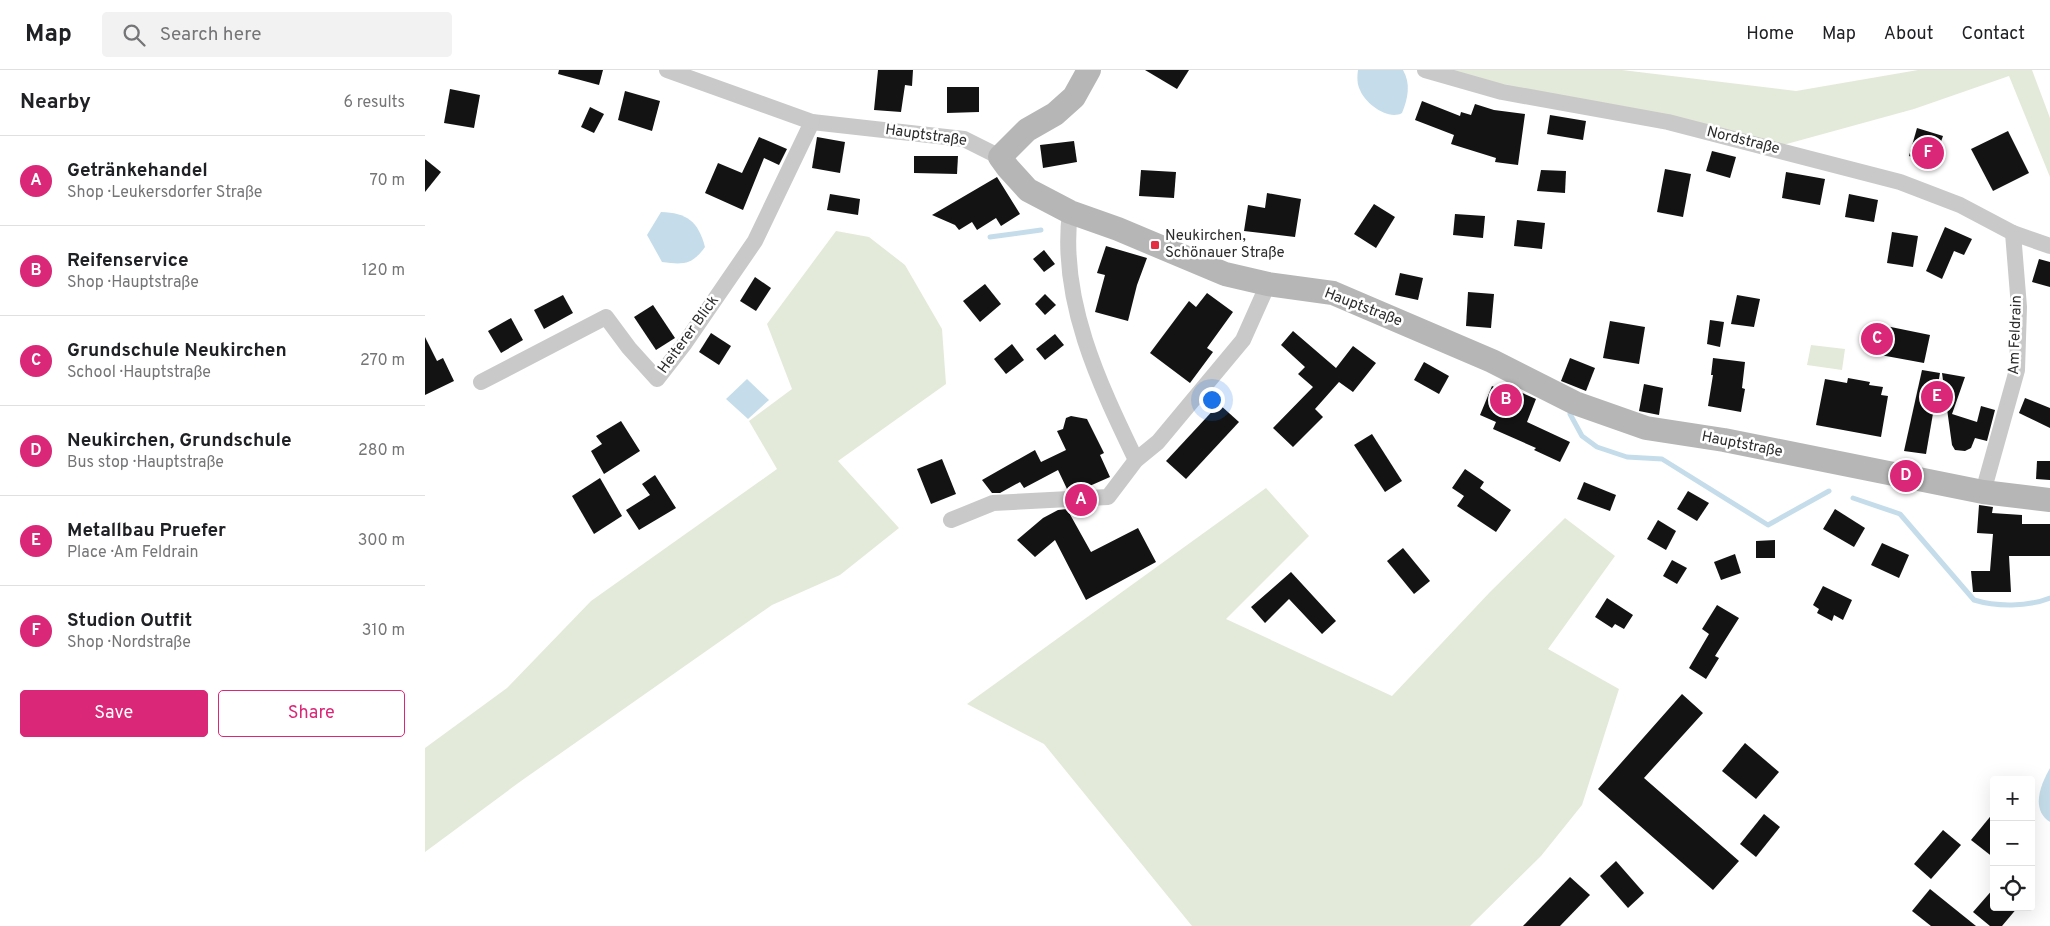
<!DOCTYPE html>
<html lang="en">
<head>
<meta charset="utf-8">
<style>
  body { margin:0; font-family:Overpass,sans-serif; background:#f2f2f2; color:#202124 }
  .controls { position:absolute; right:15px; bottom:15px; display:grid; overflow:hidden; border-radius:5px; box-shadow:0 5px 20px #0002 }
  .controls button { width:45px; height:45px; display:grid; place-items:center; padding:0; border:0; border-bottom:1px solid #e0e0e0; background:#fff; color:#202124; font:25px sans-serif }
  .you { position:absolute; left:786px; top:329px; width:18px; height:18px; margin:-12px; border:4px solid #fff; border-radius:50%; background:#1a73e8; box-shadow:0 0 0 8px #1a73e833 }
  .badge { display:grid; place-items:center; width:32px; height:32px; border-radius:50%; background:#db2777; color:#fff; font-size:16px; font-weight:700 }
  .pin { position:absolute; translate:-50% -50%; border:2px solid #fff; box-shadow:0 1px 5px #0006 }
  .list { margin:0; padding:0; list-style:none }
  h2 { display:flex; justify-content:space-between; align-items:center; height:65px; margin:0; padding:0 20px; font-size:21px }
  h2 small { font-size:16px; font-weight:400; color:#757577 }
  .list li { display:grid; grid-template-columns:32px 1fr auto; gap:15px; align-items:center; box-sizing:border-box; height:90px; padding:0 20px; border-top:1px solid #e0e0e0 }
  .list b { display:block; font-size:19px; white-space:nowrap }
  .list p { margin:0; font-size:16px; white-space:nowrap; color:#757577 }
  .list em { font-size:16px; font-style:normal; color:#757577 }
  .actions { display:flex; gap:10px; padding:15px 20px }
  .actions a { flex:1; padding:11px 0; border:1px solid #db2777; border-radius:5px; text-align:center; font-size:18px; color:#db2777 }
  .actions .main { background:#db2777; color:#fff }
  .icon { flex:none; width:28px; height:28px; fill:none; stroke:currentColor; stroke-width:2; stroke-linecap:round; stroke-linejoin:round }
  .map { position:relative; flex:none; width:1625px; height:856px; overflow:hidden }
  header { display:flex; align-items:center; gap:30px; box-sizing:border-box; height:70px; padding:0 25px; background:#fff; border-bottom:1px solid #e0e0e0 }
  header strong { font-size:24px }
  nav { display:flex; gap:28px; margin-inline-start:auto; font-size:18px }
  .search { width:350px; height:45px; background:#f2f2f2; display:flex; align-items:center; gap:12px; box-sizing:border-box; padding:0 18px; border-radius:5px; color:#757577; font-size:19px }
  main { display:flex }
  aside { flex:1; background:#fff }
  .map>svg:first-child { display:block }
</style>
</head>
<body>
<header>
<strong>Map</strong>
<div class="search"><svg class="icon" aria-label="search" viewBox="0 0 24 24"><circle cx="10" cy="10" r="6"/><path d="M15 15l6 6"/></svg>Search here</div>
<nav><a>Home</a><a>Map</a><a>About</a><a>Contact</a></nav>
</header>
<main>
<aside>
<h2>Nearby<small>6 results</small></h2>
<ul class="list">
<li><span class="badge">A</span><div><b>Getränkehandel</b><p>Shop · Leukersdorfer Straße</p></div><em>70 m</em></li>
<li><span class="badge">B</span><div><b>Reifenservice</b><p>Shop · Hauptstraße</p></div><em>120 m</em></li>
<li><span class="badge">C</span><div><b>Grundschule Neukirchen</b><p>School · Hauptstraße</p></div><em>270 m</em></li>
<li><span class="badge">D</span><div><b>Neukirchen, Grundschule</b><p>Bus stop · Hauptstraße</p></div><em>280 m</em></li>
<li><span class="badge">E</span><div><b>Metallbau Pruefer</b><p>Place · Am Feldrain</p></div><em>300 m</em></li>
<li><span class="badge">F</span><div><b>Studion Outfit</b><p>Shop · Nordstraße</p></div><em>310 m</em></li>
</ul>
<div class="actions"><a class="main">Save</a><a>Share</a></div>
</aside>
<div class="map">
<svg width="1625" height="856" viewBox="0 0 1625 856">
  <rect width="100%" height="100%" fill="#fff"/>
  <g fill="#e3ead9">
    <path d="M1019 0H1197L1371 21 1493 0H1607L1625 48V107L1584 6 1489 39 1358 75 1079 19Z"/>
    <path d="M411 161 444 167 480 195 517 259 521 314 413 391 474 458 415 505 347 535 96 711 0 782V678L82 618 166 531 352 399 324 351 367 319 342 254Z"/>
    <path d="M1386 275 1420 279 1417 300 1382 295Z"/>
    <path d="M841 418 884 466 801 549 967 626 1065 522 1140 448 1190 486 1123 579 1194 619 1157 735 1116 786 1045 856H767L619 674 542 634Z"/>
  </g>
  <g fill="#c5ddea">
    <path d="M933 0H978C986 14 983 28 977 43 963 51 940 33 935 20 932 14 932 7 933 0Z"/>
    <path d="M236 142C262 143 273 151 280 177 267 195 258 195 237 192L222 165Z"/>
    <path d="M322 309 344 330 323 349 301 329Z"/>
    <path d="M1625 698V752C1605 739 1616 714 1625 698Z"/>
  </g>
  <g fill="none" stroke-linecap="round" stroke-linejoin="round">
    <g stroke="#c5ddea" stroke-width="5">
      <path d="M565 167 616 160"/>
      <path d="M1145 344 1157 366 1172 377 1202 387 1237 389 1343 455 1404 421"/>
      <path d="M1428 428 1475 444 1549 530C1572 537 1602 537 1625 528"/>
    </g>
  </g>
  <g fill="#131313">
    <path d="M134 0H178L174 15 133 4Z"/>
    <path d="M453 0H488L487 16 480 15 476 42 449 40Z"/>
    <path d="M720 0H764L752 19Z"/>
    <path d="M522 17H554V42L522 43Z"/>
    <path d="M25 19 55 25 49 58 19 53Z"/>
    <path d="M200 21 235 31 227 61 193 50Z"/>
    <path d="M997 31 1035 46 1036 42 1046 45 1050 34 1069 40 1100 44 1093 95 1070 92 1071 88 1026 74 1029 65 990 50Z"/>
    <path d="M165 37 179 44 169 63 156 57Z"/>
    <path d="M1125 45 1161 51 1158 70 1122 64Z"/>
    <path d="M1492 58 1518 66 1508 94 1484 86Z"/>
    <path d="M1583 61 1604 103 1568 121 1546 79Z"/>
    <path d="M334 67 362 79 354 95 339 88 318 140 280 123 293 93 317 103Z"/>
    <path d="M392 67 420 72 415 103 387 98Z"/>
    <path d="M649 71 652 92 618 98 615 75Z"/>
    <path d="M1287 81 1311 87 1305 108 1281 101Z"/>
    <path d="M489 86H533L532 104 489 103Z"/>
    <path d="M0 89 16 102 0 122Z"/>
    <path d="M1240 99 1266 104 1258 147 1232 142Z"/>
    <path d="M716 100 751 102 749 128 714 126Z"/>
    <path d="M1116 100 1141 101 1140 123 1112 121Z"/>
    <path d="M1361 102 1400 109 1395 135 1357 128Z"/>
    <path d="M572 107 595 144 576 156 571 148 552 160 547 152 534 160 530 155 507 145Z"/>
    <path d="M842 123 876 129 870 167 819 161 823 135 840 138Z"/>
    <path d="M405 124 435 129 433 145 402 140Z"/>
    <path d="M1424 124 1453 130 1449 152 1420 147Z"/>
    <path d="M949 134 970 147 951 178 929 164Z"/>
    <path d="M1030 144 1060 146 1058 168 1028 165Z"/>
    <path d="M1092 150 1120 153 1117 179 1089 176Z"/>
    <path d="M1520 157 1547 169 1539 185 1529 181 1517 209 1501 201Z"/>
    <path d="M1467 162 1493 166 1488 197 1462 193Z"/>
    <path d="M681 176 722 188 712 215 703 251 670 242 680 205 672 203Z"/>
    <path d="M619 180 630 194 619 202 608 189Z"/>
    <path d="M1614 189 1625 192V217L1607 212Z"/>
    <path d="M975 203 998 208 993 230 970 225Z"/>
    <path d="M330 207 346 218 331 241 315 231Z"/>
    <path d="M560 214 576 234 555 252 538 231Z"/>
    <path d="M1043 222 1069 224 1066 258 1041 256Z"/>
    <path d="M782 223 808 242 782 278 788 282 765 313 725 283 764 231 771 237Z"/>
    <path d="M620 224 631 235 620 245 610 234Z"/>
    <path d="M138 225 148 243 119 259 109 240Z"/>
    <path d="M1312 225 1335 229 1329 257 1306 254Z"/>
    <path d="M228 235 250 268 231 280 209 247Z"/>
    <path d="M86 248 98 270 76 283 63 261Z"/>
    <path d="M1285 250 1299 252 1295 277 1282 274Z"/>
    <path d="M1185 251 1220 257 1214 294 1178 288Z"/>
    <path d="M1456 255 1505 265 1499 293 1450 284Z"/>
    <path d="M868 261 911 298 928 276 951 293 928 322 914 312 890 339 898 347 868 377 848 358 888 317 873 304 880 297 856 275Z"/>
    <path d="M286 263 306 276 294 295 274 282Z"/>
    <path d="M630 264 639 275 620 290 611 279Z"/>
    <path d="M0 267 12 291 18 288 29 311 0 325Z"/>
    <path d="M587 274 599 290 581 304 569 289Z"/>
    <path d="M1145 288 1170 298 1161 321 1136 311Z"/>
    <path d="M1288 288 1320 292 1317 318 1320 319 1316 342 1283 336 1288 305H1286Z"/>
    <path d="M999 292 1024 306 1014 324 989 310Z"/>
    <path d="M1497 300 1515 303 1501 384 1479 381Z"/>
    <path d="M1517 303 1540 307 1527 344 1552 352 1556 336 1570 340 1562 371 1550 368 1546 378 1540 381 1530 380 1527 375Z"/>
    <path d="M1423 308 1445 312 1444 315 1458 317 1456 325 1463 326 1456 367 1391 355 1400 309 1422 313Z"/>
    <path d="M1219 314 1238 318 1234 345 1214 341Z"/>
    <path d="M1067 316 1091 326 1093 321 1111 329 1102 352 1145 372 1135 392 1109 380 1111 378 1068 359 1071 352 1055 345Z"/>
    <path d="M1600 328 1625 338V358L1594 343Z"/>
    <path d="M794 334 814 352 761 409 741 391Z"/>
    <path d="M646 346 662 349 679 383 675 385 685 407 660 418 642 419 633 400 599 418 595 412 575 423H567L557 410 610 380 616 392 641 380 632 361 638 359 641 348Z"/>
    <path d="M196 351 215 381 179 404 166 381 177 374 171 366Z"/>
    <path d="M947 364 977 411 960 422 929 375Z"/>
    <path d="M517 389 531 424 506 434 492 399Z"/>
    <path d="M1612 391H1625V410L1611 409Z"/>
    <path d="M1040 399 1059 412 1055 418 1086 440 1071 462 1032 436 1039 426 1027 418Z"/>
    <path d="M230 405 251 438 214 460 201 440 225 425 217 414Z"/>
    <path d="M175 408 197 446 169 464 147 426Z"/>
    <path d="M1159 412 1191 425 1185 441 1152 429Z"/>
    <path d="M1263 421 1284 433 1272 451 1252 439Z"/>
    <path d="M1554 435 1568 437 1567 443 1597 445V454H1625V486H1584L1586 522H1548L1546 501H1565L1568 464 1552 463Z"/>
    <path d="M642 439 666 482 713 458 731 492 661 530 630 470 610 487 592 470 618 448 633 440Z"/>
    <path d="M1410 439 1440 458 1429 477 1398 459Z"/>
    <path d="M1233 450 1251 461 1241 480 1222 469Z"/>
    <path d="M1350 470V488H1331V471Z"/>
    <path d="M1457 473 1484 485 1474 508 1446 495Z"/>
    <path d="M978 478 1005 511 989 524 962 491Z"/>
    <path d="M1310 484 1316 503 1296 510 1289 492Z"/>
    <path d="M1247 490 1262 498 1252 514 1238 506Z"/>
    <path d="M866 502 911 551 897 564 864 529 840 553 826 537Z"/>
    <path d="M1398 516 1427 530 1418 550 1409 545 1407 551 1392 543 1394 539 1388 535Z"/>
    <path d="M1182 528 1208 545 1199 559 1190 554 1187 558 1170 547Z"/>
    <path d="M1292 535 1314 548 1290 586 1294 588 1281 609 1264 598 1284 564 1277 559Z"/>
    <path d="M1257 624 1278 643 1219 708 1314 791 1288 820 1173 719Z"/>
    <path d="M1320 673 1354 702 1331 729 1297 701Z"/>
    <path d="M1569 742V788L1546 770Z"/>
    <path d="M1339 744 1355 757 1331 787 1315 774Z"/>
    <path d="M1518 760 1536 775 1506 809 1489 794Z"/>
    <path d="M1191 791 1219 823 1203 838 1175 806Z"/>
    <path d="M1145 807 1165 825 1135 856H1098Z"/>
    <path d="M1569 818V837H1593L1577 856H1565L1548 842Z"/>
    <path d="M1505 819 1551 856H1506L1487 841Z"/>
  </g>
  <g fill="none" stroke-linecap="round" stroke-linejoin="round">
    <g stroke="#c9c9c9" stroke-width="16">
      <path d="M242 0 387 52 539 69 575 87"/>
      <path d="M1000 0 1077 22 1243 52 1475 112 1535 135 1588 163 1625 176"/>
      <path d="M645 142C634 230 674 313 711 390"/>
      <path d="M56 312 181 247 204 278 232 309 260 273 330 171 387 52"/>
      <path d="M1558 422 1592 300 1594 237 1588 163"/>
      <path d="M526 450 568 433 683 427 711 390 733 372 818 270 843 214"/>
    </g>
    <path stroke="#b6b6b6" stroke-width="24" d="M664 0 649 27 630 44 602 60 575 87 583 98 603 120 645 142 693 159 800 204 843 214 908 223 1067 291 1150 333 1221 358 1299 370 1558 422 1625 430"/>
  </g>
  <rect fill="#e42d42" stroke="#fff" stroke-width="2" x="725" y="170" width="10" height="10" rx="2.5"/>
  <g text-anchor="middle" dominant-baseline="central" stroke-width="5" stroke-linejoin="round" paint-order="stroke">
    <g font-size="15" fill="#2c2c2c" stroke="#fff">
      <text transform="translate(501 66) rotate(8)">Hauptstraße</text>
      <text transform="translate(1318 71) rotate(14)">Nordstraße</text>
      <text transform="translate(938 238) rotate(21)">Hauptstraße</text>
      <text transform="translate(264 265) rotate(-54)">Heiterer Blick</text>
      <text transform="translate(1591 265) rotate(-88)">Am Feldrain</text>
      <text transform="translate(1317 375) rotate(11)">Hauptstraße</text>
    </g>
    <g font-size="15" fill="#2c2c2c" stroke="#fff" text-anchor="start">
      <text x="740" y="166">Neukirchen,<tspan x="740" dy="17">Schönauer Straße</tspan></text>
    </g>
  </g>
</svg>
<div class="controls">
<button>+</button>
<button>−</button>
<button><svg class="icon" aria-label="locate" viewBox="0 0 24 24"><circle cx="12" cy="12" r="6"/><path d="M12 2v4M12 18v4M2 12h4M18 12h4"/></svg></button>
</div>
<div class="you"></div>
<div class="pin badge" style="left:656px;top:430px">A</div>
<div class="pin badge" style="left:1081px;top:330px">B</div>
<div class="pin badge" style="left:1452px;top:269px">C</div>
<div class="pin badge" style="left:1481px;top:406px">D</div>
<div class="pin badge" style="left:1512px;top:327px">E</div>
<div class="pin badge" style="left:1503px;top:83px">F</div>
</div>
</main>
</body>
</html>
